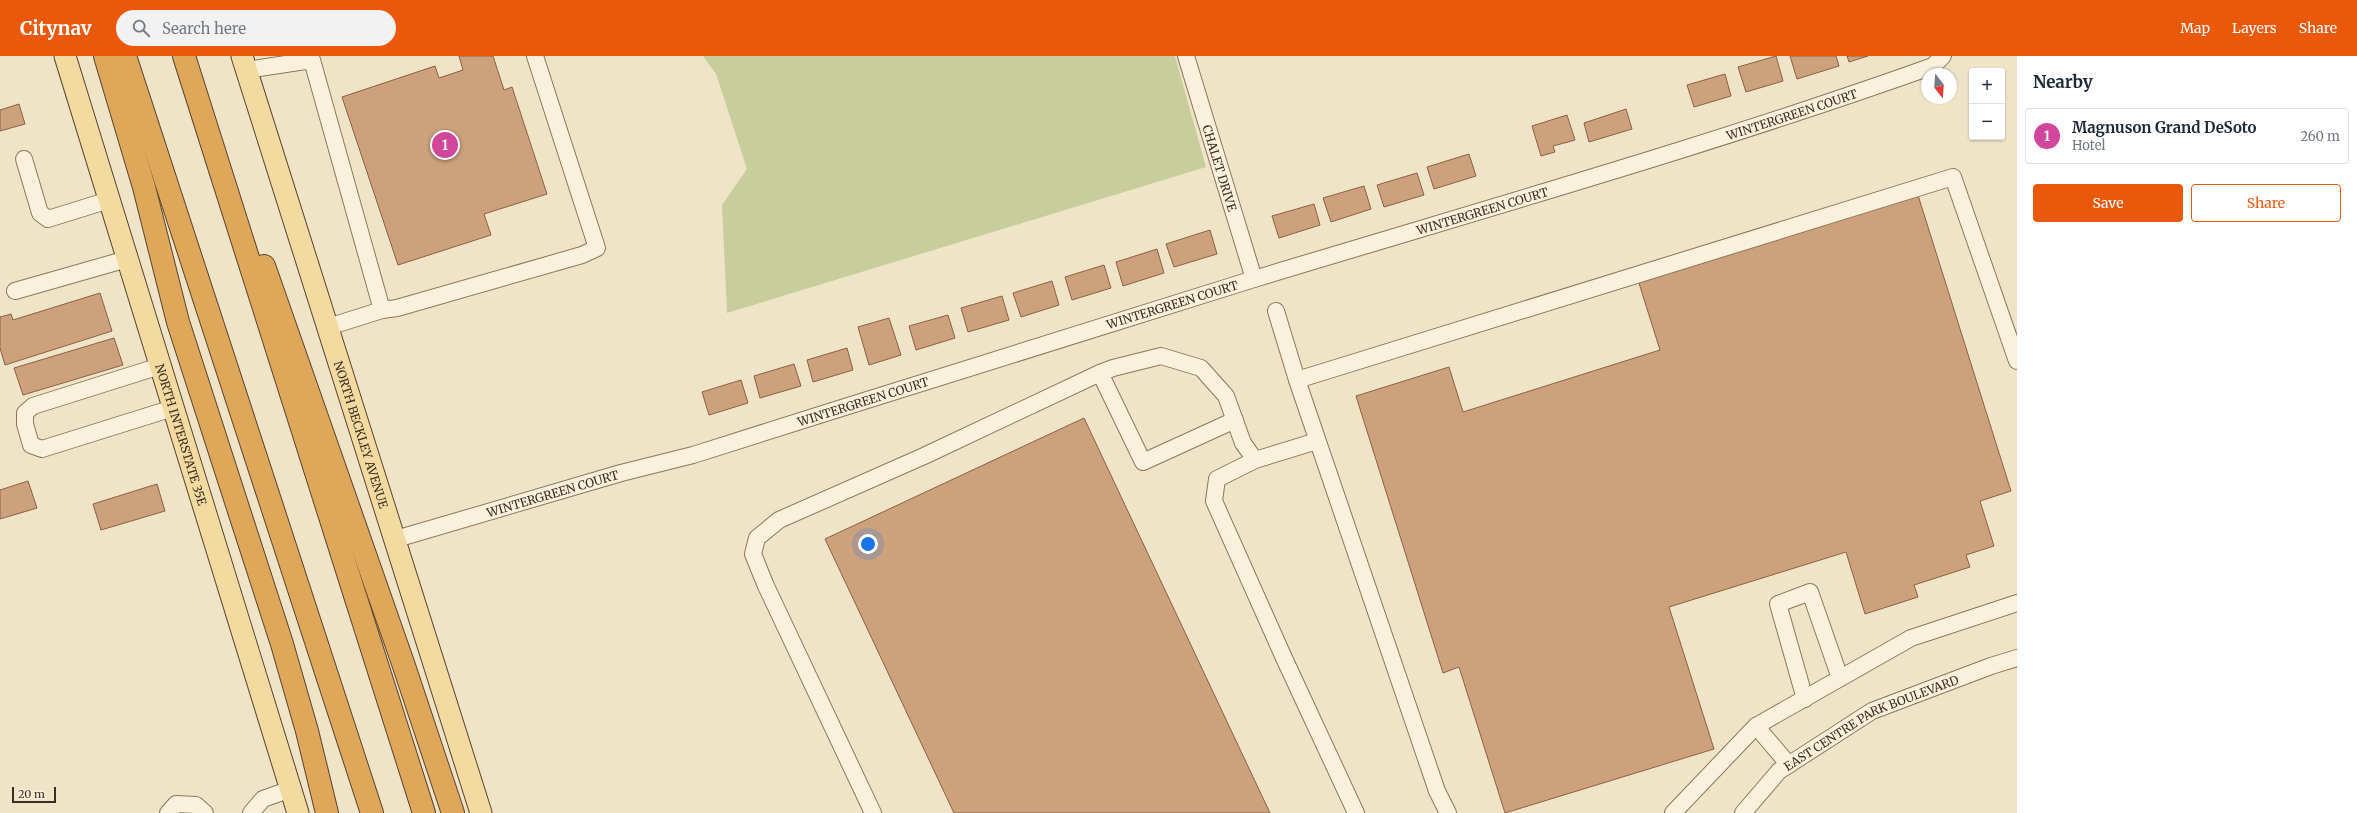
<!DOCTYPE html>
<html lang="en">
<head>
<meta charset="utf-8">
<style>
  body { margin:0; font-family:Merriweather,serif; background:#f2f2f3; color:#1f2937 }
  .controls { position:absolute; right:12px; top:12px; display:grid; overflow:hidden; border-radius:4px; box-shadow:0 1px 3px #0004 }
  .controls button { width:36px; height:36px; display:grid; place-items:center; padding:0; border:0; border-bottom:1px solid #e0e1e3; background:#fff; color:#1f2937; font:20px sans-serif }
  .compass { position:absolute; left:1921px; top:12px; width:36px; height:36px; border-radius:50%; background:#fff; box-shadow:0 1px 3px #0004; rotate:163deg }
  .scale { position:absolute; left:12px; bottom:10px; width:44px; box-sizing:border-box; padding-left:4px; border:2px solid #3c2e20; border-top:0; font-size:11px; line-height:14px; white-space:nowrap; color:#3c2e20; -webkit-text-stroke:3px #f6eed7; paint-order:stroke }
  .you { position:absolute; left:868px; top:488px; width:14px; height:14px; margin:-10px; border:3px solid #fff; border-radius:50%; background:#1a73e8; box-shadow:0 0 0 6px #1a73e833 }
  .badge { display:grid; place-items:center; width:26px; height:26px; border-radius:50%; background:#ea580c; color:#fff; font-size:13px; font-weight:700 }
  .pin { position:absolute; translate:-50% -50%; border:2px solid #fff; box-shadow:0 1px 4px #0006 }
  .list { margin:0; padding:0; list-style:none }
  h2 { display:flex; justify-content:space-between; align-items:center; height:52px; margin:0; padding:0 16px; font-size:17px }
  h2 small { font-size:13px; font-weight:400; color:#747a83 }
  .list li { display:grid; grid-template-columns:26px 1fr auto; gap:12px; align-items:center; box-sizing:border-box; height:56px; margin:0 8px 8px; padding:0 8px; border:1px solid #e0e1e3; border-radius:4px }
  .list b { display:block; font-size:15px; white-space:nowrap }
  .list p { margin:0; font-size:13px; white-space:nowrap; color:#747a83 }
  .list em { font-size:13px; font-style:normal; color:#747a83 }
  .actions { display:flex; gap:8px; padding:12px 16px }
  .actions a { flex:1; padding:9px 0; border:1px solid #ea580c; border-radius:4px; text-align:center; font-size:14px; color:#ea580c }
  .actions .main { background:#ea580c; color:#fff }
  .icon { flex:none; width:22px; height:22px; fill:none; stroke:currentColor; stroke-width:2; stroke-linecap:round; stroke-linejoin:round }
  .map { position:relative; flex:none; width:2017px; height:757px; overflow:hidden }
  header { display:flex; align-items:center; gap:24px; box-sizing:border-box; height:56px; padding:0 20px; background:#ea580c; color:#fff }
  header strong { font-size:19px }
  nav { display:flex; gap:22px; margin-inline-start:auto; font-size:14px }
  .search { width:280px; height:36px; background:#f2f2f3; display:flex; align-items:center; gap:10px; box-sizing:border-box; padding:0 14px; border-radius:22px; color:#747a83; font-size:15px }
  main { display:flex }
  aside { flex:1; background:#fff }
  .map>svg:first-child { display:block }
</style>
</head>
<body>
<header>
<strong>Citynav</strong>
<div class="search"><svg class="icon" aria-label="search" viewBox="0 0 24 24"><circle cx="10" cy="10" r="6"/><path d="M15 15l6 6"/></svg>Search here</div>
<nav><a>Map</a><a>Layers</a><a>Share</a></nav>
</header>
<main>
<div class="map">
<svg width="2017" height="757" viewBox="0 0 2017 757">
  <rect width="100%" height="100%" fill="#efe4c7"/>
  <path fill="#c7ce9b" d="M703 0H1175L1206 111 727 257 722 149 747 113 716 18Z"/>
  <g fill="#cea17d" stroke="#8b6042">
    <path d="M459 0H493L504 34 512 31 547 138 484 158 491 179 398 209 342 41 435 10 439 22 463 14Z"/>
    <path d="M1776 0 1783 25 1746 36 1738 11Z"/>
    <path d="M1790 0H1836L1839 10 1797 23Z"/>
    <path d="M1847 0H1868L1849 6Z"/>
    <path d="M1725 18 1731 40 1694 51 1687 29Z"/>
    <path d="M19 48 25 68 0 75V54Z"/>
    <path d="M1626 53 1632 73 1589 86 1584 67Z"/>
    <path d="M1567 59 1575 84 1553 90 1555 96 1541 100 1532 70Z"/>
    <path d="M1469 98 1476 120 1434 133 1427 111Z"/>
    <path d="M1417 117 1424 139 1384 151 1377 129Z"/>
    <path d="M1364 130 1371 153 1331 166 1323 142Z"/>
    <path d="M1917 136 2011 435 1980 445 1994 490 1966 499 1970 511 1914 529 1918 541 1865 558 1846 496 1669 551 1714 693 1505 757 1459 611 1443 617 1356 340 1449 311 1463 356 1660 294 1638 224Z"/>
    <path d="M1314 148 1320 169 1279 182 1272 160Z"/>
    <path d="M1210 174 1217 198 1174 211 1166 188Z"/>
    <path d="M1157 193 1164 217 1123 230 1116 206Z"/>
    <path d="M1104 209 1111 232 1072 244 1065 221Z"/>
    <path d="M1052 225 1059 249 1021 261 1013 237Z"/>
    <path d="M100 237 112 275 5 309 0 292V261L11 258 13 264Z"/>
    <path d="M1002 240 1009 264 968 276 961 252Z"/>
    <path d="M948 259 955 282 916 294 909 270Z"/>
    <path d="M889 262 901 299 869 309 858 271Z"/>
    <path d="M114 282 123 309 23 339 14 312Z"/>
    <path d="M847 292 853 314 813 326 807 304Z"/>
    <path d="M794 308 801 330 760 342 754 320Z"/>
    <path d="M741 324 748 347 709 359 702 336Z"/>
    <path d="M1084 362 1270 757H954L825 483Z"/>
    <path d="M28 425 37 452 0 463V434Z"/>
    <path d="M157 428 165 455 101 474 93 448Z"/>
  </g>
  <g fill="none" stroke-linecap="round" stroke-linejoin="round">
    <defs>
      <g id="minor">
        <path id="s1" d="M1186 0 1254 223"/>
        <path d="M246 14 312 4 382 254 328 271"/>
        <path d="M24 103 40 157 48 163 109 144"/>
        <path d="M15 235 127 203"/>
        <path d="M382 254 397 252 582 199 597 192 535 0"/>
        <path d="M1276 255 1297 324 1437 735 1448 757"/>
        <path d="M160 310 33 350 25 357V368L31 389 42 393 173 352"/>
        <path d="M1100 317 1143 406 1235 364"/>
        <path d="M1297 324 1953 121 2017 305"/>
        <path d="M1317 385 1255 404 1217 423 1214 445 1284 602 1356 757"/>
        <path id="s2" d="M396 483 621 417 693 399C880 340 1067 280 1254 223 1481 154 1709 90 1933 10L1943 0"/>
        <path d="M1805 643 1778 548 1810 536 1840 622"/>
        <path d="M1756 670 1789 709"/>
        <path d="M168 757 176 748 196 749 205 757"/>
        <path d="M251 757 263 743 291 733"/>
        <path d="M873 757 766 530 753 498 757 482 779 464 924 400 1100 317 1113 312 1161 300 1201 312 1226 340 1243 387 1255 404"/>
        <path d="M1673 757 1756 670 1911 582 2017 547"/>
        <path id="s3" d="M1743 757 1779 715 1872 655 1991 610 2017 602"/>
      </g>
      <g id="major">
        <path id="s4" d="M65 0 298 757"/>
        <path id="s5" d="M242 0 481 757"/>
      </g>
      <g id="highway">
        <path d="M105 0 144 131 178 266 282 588 307 675 327 757"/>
        <path d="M125 0 372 757"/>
        <path d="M184 0 424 757"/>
        <path d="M264 210 403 607 453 757"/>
      </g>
    </defs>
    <use href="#minor" stroke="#8c775c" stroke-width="18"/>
    <use href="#major" stroke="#5a4430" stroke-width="23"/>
    <use href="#highway" stroke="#5a4430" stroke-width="24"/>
    <use href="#minor" stroke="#f9f1db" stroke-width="16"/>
    <use href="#major" stroke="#f2daa0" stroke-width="21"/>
    <use href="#highway" stroke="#dea759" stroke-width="22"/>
  </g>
  <g text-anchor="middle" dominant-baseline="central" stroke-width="4" stroke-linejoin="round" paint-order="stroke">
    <g font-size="12" fill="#3c2e20" stroke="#f6eed7">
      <text stroke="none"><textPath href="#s2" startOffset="1459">WINTERGREEN COURT</textPath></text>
      <text stroke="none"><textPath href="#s1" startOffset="117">CHALET DRIVE</textPath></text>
      <text stroke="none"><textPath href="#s2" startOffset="1135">WINTERGREEN COURT</textPath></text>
      <text stroke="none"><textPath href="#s2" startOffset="811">WINTERGREEN COURT</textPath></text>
      <text stroke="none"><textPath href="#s2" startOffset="487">WINTERGREEN COURT</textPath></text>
      <text stroke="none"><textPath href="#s5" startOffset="397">NORTH BECKLEY AVENUE</textPath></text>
      <text stroke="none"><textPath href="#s4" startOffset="396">NORTH INTERSTATE 35E</textPath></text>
      <text stroke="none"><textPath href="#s2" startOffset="163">WINTERGREEN COURT</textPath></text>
      <text stroke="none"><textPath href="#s3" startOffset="160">EAST CENTRE PARK BOULEVARD</textPath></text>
    </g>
  </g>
</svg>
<div class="controls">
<button>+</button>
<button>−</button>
</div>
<svg class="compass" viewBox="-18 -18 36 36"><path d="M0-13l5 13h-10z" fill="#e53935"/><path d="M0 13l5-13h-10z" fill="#747a83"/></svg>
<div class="scale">20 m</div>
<div class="you"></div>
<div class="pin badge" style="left:445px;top:89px;background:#d1479c">1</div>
</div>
<aside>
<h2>Nearby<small></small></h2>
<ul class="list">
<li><span class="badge" style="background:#d1479c">1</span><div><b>Magnuson Grand DeSoto</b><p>Hotel</p></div><em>260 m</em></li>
</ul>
<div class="actions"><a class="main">Save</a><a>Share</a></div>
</aside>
</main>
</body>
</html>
